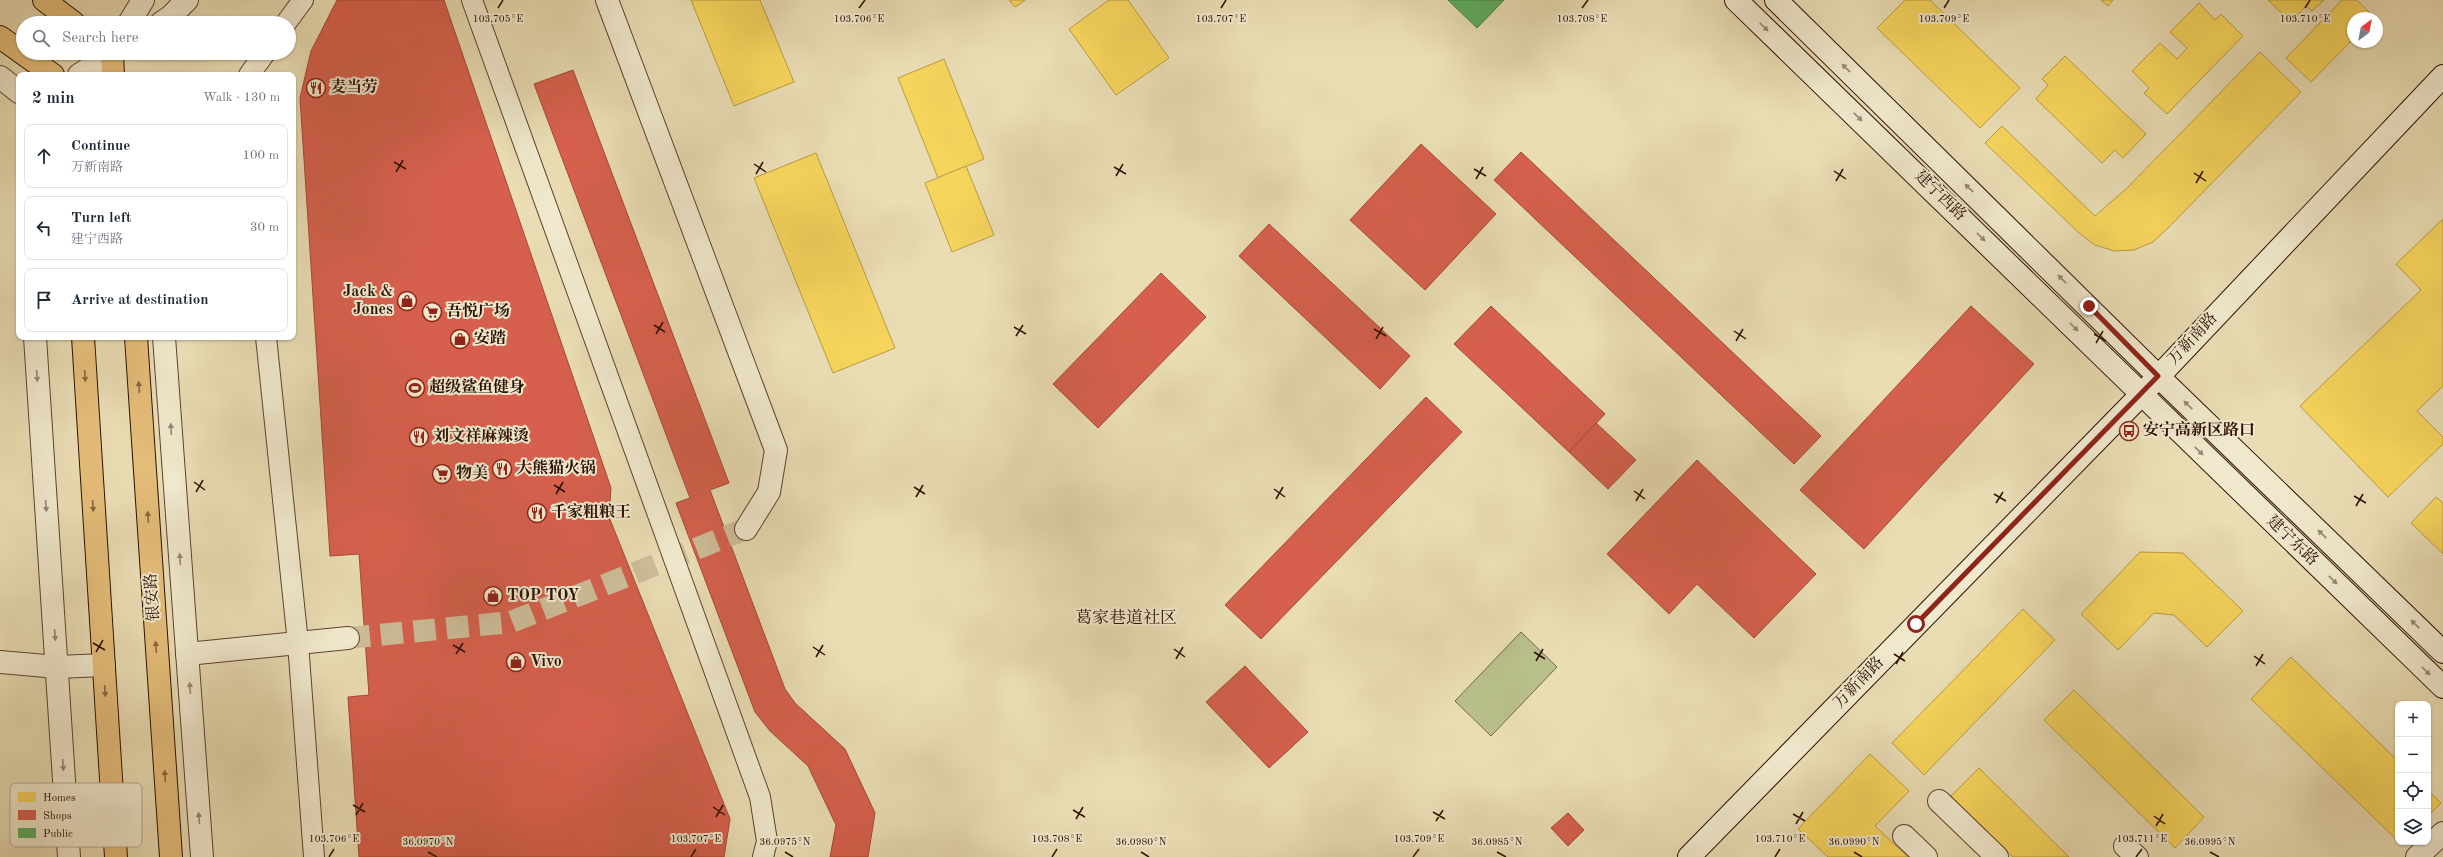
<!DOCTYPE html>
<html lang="en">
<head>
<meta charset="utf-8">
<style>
  body { margin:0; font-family:"Old Standard TT","Noto Serif SC",serif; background:#f6f6f7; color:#1f2937 }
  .controls { position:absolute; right:12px; bottom:12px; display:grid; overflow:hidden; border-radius:8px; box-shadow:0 1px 3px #0004 }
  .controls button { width:36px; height:36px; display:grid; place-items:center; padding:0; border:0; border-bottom:1px solid #e0e1e3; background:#fff; color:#1f2937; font:20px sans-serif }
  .compass { position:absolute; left:2347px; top:12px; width:36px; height:36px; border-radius:50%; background:#fff; box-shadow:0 1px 3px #0004; rotate:32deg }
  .stop { position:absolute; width:12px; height:12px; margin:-9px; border:3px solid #8f2418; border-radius:50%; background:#fff }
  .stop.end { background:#8f2418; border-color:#fff; box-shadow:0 1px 4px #0008 }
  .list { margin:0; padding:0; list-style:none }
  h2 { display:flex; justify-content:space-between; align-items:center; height:52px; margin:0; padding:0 16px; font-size:17px }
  h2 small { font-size:13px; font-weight:400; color:#747a83 }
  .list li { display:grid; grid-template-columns:26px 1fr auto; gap:12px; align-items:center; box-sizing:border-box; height:64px; margin:0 8px 8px; padding:0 8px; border:1px solid #e0e1e3; border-radius:8px }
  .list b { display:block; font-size:15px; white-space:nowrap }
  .list p { margin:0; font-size:13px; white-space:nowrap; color:#747a83 }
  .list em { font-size:13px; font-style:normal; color:#747a83 }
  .icon { flex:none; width:22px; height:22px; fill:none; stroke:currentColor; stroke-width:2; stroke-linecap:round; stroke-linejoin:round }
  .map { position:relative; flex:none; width:2443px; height:857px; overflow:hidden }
  .search { position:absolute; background:#fff; box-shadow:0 1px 3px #0004; left:16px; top:16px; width:280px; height:44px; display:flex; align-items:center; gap:10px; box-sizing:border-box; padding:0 14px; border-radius:22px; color:#747a83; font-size:15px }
  .panel { position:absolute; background:#fff; box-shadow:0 1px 3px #0004; left:16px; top:72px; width:280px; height:268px; border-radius:8px }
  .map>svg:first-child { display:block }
</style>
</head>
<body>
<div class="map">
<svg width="2443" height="857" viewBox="0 0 2443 857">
  <rect width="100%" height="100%" fill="#eaddb4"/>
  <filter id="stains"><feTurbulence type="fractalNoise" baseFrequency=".005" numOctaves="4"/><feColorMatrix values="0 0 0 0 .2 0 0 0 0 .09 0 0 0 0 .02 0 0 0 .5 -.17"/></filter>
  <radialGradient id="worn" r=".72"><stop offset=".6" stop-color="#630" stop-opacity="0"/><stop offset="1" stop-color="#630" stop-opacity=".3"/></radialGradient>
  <path fill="#b9c08b" stroke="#726848" d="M1521 632 1557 667 1491 736 1455 701Z"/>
  <g fill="#f6d55c" stroke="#b99a42">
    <path d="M691 0H760L794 82 734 106Z"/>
    <path d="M1009 0H1025L1015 7Z"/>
    <path d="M1109 0H1128L1169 58 1116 95 1069 29Z"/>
    <path d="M1905 0H1930L2020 88 1980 128 1877 28Z"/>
    <path d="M2101 0H2113L2108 6Z"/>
    <path d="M2268 0H2324L2312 11 2306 6 2291 22Z"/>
    <path d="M2342 0H2357L2374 17 2353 18V39L2311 82 2286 58Z"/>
    <path d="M2199 3 2215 20 2221 14 2243 36 2167 114 2144 93 2149 88 2132 71 2160 43 2177 59 2187 48 2170 32Z"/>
    <path d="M2260 52 2301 92 2168 228 2153 242 2134 250 2114 251 2095 245 2079 233 1985 143 2002 126 2095 216 2127 188Z"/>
    <path d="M2065 56 2146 134 2123 158 2115 150 2102 163 2036 99 2048 85 2042 79Z"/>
    <path d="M944 59 984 159 938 178 898 78Z"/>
    <path d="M816 153 895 348 833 373 754 178Z"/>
    <path d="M966 166 994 235 952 252 925 183Z"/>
    <path d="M2443 219V386L2417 411 2443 437V444L2388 497 2300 406 2421 290 2396 264Z"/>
    <path d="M2436 497 2443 503V554L2411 523Z"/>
    <path d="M2140 552 2183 553 2243 611 2207 647 2174 615 2154 613 2118 650 2081 614Z"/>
    <path d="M2023 609 2055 640 1924 775 1892 743Z"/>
    <path d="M2291 657 2398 761V841L2251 699Z"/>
    <path d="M2074 690 2204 817 2175 848 2044 720Z"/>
    <path d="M1870 754 1909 791 1875 826 1908 857H1828L1798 829Z"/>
    <path d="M1979 768 2069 857H2013L1951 796Z"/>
    <path d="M2428 790 2441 803 2428 816Z"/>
  </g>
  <g fill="#d6604d" stroke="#a34837">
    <path d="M337 0H444L611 488 609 517 730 819 724 857H359L348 697 369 695 359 554 330 556 300 98 311 51Z"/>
    <path d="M573 70 729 483 710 490 785 689 795 703 845 749 875 813 868 857H830L836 825 808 766 770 731 755 712 676 503 690 498 534 84Z"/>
    <path d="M1421 144 1496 214 1425 290 1350 220Z"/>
    <path d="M1521 152 1821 436 1794 464 1494 180Z"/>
    <path d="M1269 224 1410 356 1380 389 1239 256Z"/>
    <path d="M1161 273 1206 317 1098 428 1053 384Z"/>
    <path d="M1491 306 1605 414 1569 452 1454 344Z"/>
    <path d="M1971 306 2034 364 1864 549 1800 490Z"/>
    <path d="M1426 397 1462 432 1261 639 1225 605Z"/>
    <path d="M1596 423 1636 460 1608 489 1569 452Z"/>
    <path d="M1697 460 1816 574 1754 638 1697 584 1669 614 1607 554Z"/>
    <path d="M1245 666 1308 732 1269 768 1206 702Z"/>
    <path d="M1568 813 1584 830 1568 846 1551 828Z"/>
  </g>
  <path fill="#5aae61" stroke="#4c7f45" d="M1448 0H1504L1477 28Z"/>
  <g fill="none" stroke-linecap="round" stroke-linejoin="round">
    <path stroke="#cebe9a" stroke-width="22" stroke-dasharray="22 11" stroke-linecap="butt" d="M348 638 511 622 746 529"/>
    <defs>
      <g id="pedestrian">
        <path d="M472 0 760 797 767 841 763 857"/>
        <path d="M286 23 303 0"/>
        <path d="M249 75 265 53"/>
        <path d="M266 337 298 643 314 857"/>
      </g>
      <g id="minor">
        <path d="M607 0 776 450 769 492 746 529"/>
        <path d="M0 77 19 92"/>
        <path d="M35 337 69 857"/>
        <path d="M164 337 202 857"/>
        <path d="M187 654 348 638"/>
        <path d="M1939 801 1997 857"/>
        <path d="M1904 836 1926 857"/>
        <path d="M2125 846 2137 857"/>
        <path d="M2417 857 2443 833"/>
      </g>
      <g id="tertiary">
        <path d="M129 23 143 0"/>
        <path d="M161 23 170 17 187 0"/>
        <path d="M79 75 112 53"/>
        <path d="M0 662 57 667 104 665"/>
      </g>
      <g id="secondary">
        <path d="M1736 0 2443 687"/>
        <path d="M1776 0 2158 376 2443 652"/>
        <path d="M1689 857 2141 395 2443 76"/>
      </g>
      <g id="primary">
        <path d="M44 0 74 23"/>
        <path d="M0 37 53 75"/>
        <path d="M112 53 113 75"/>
        <path d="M83 337 116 857"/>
        <path d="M136 337 171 857"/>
      </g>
    </defs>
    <use href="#pedestrian" stroke="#5c4330" stroke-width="22"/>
    <use href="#minor" stroke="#5c4330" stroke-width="24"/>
    <use href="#tertiary" stroke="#5c4330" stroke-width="24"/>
    <use href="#secondary" stroke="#2c1004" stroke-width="24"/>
    <use href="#primary" stroke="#2c1004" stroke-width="24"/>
    <use href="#pedestrian" stroke="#f1e9ce" stroke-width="20"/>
    <use href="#minor" stroke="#f1e9ce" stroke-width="22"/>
    <use href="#tertiary" stroke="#f1e9ce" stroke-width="22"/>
    <use href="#secondary" stroke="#f1e9ce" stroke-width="22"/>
    <use href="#primary" stroke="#e5be7a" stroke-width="22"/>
  </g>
  <defs><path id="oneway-solid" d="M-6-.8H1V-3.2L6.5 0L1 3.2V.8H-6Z"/></defs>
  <g fill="#988773">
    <use href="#oneway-solid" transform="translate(1764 27) rotate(44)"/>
    <use href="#oneway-solid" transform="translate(1846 68) rotate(-136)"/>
    <use href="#oneway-solid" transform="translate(1858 117) rotate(44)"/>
    <use href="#oneway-solid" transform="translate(1969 188) rotate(-136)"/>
    <use href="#oneway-solid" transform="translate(1981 237) rotate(44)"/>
    <use href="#oneway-solid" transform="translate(2062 279) rotate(-136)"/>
    <use href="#oneway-solid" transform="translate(2074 327) rotate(45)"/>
    <use href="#oneway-solid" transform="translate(37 376) rotate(86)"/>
    <use href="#oneway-solid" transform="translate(2188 405) rotate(-136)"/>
    <use href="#oneway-solid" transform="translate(171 429) rotate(-94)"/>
    <use href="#oneway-solid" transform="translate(2199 451) rotate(44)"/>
    <use href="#oneway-solid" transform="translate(46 506) rotate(86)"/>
    <use href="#oneway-solid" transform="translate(2322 534) rotate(-136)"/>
    <use href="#oneway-solid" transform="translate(180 559) rotate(-94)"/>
    <use href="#oneway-solid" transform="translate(2333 580) rotate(44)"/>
    <use href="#oneway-solid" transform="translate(2415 624) rotate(-136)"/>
    <use href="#oneway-solid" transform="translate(55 635) rotate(86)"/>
    <use href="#oneway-solid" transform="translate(2426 671) rotate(44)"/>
    <use href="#oneway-solid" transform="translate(190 688) rotate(-94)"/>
    <use href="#oneway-solid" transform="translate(63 765) rotate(86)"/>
    <use href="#oneway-solid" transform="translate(199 818) rotate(-94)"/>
  </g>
  <g fill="#88673f">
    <use href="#oneway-solid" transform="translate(85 376) rotate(86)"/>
    <use href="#oneway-solid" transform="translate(139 387) rotate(-94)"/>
    <use href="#oneway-solid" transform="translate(93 506) rotate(86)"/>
    <use href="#oneway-solid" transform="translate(148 517) rotate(-94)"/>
    <use href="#oneway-solid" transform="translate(156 647) rotate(-94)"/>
    <use href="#oneway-solid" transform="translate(105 691) rotate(86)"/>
    <use href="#oneway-solid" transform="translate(165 776) rotate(-94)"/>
  </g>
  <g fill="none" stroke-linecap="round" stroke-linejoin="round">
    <path stroke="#8f2418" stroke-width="5" d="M1916 624 2158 376 2089 306"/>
  </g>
  <path fill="none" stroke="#2c1004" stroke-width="1.5" d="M498 8 503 0M859 8 865 0M1221 8 1226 0M1582 8 1588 0M1944 8 1949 0M2305 8 2310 0M394 162 406 169M754 164 766 172M1114 167 1126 174M1474 169 1486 176M1834 171 1846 179M396 172 403 160M2194 173 2206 181M756 174 763 162M1116 176 1123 164M1476 179 1483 167M1836 181 1843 169M2196 183 2203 171M654 325 665 332M1014 327 1026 334M1374 329 1386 336M1734 331 1746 339M656 334 663 322M2094 334 2106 341M1016 336 1023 325M1376 339 1383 327M1736 341 1743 329M2096 343 2103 331M194 482 205 490M554 485 565 492M914 487 925 494M1274 489 1285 497M1634 491 1645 499M196 492 203 480M556 494 563 482M1994 494 2006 501M2354 496 2366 503M916 497 923 485M1276 499 1283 487M1636 501 1643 489M1996 503 2003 492M2356 506 2363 494M93 643 105 650M453 645 465 652M813 647 825 655M1174 649 1185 657M96 652 103 640M1534 652 1545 659M456 654 463 643M1894 654 1905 661M2254 656 2265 664M816 657 823 645M1176 659 1183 647M1536 661 1543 649M1896 664 1903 652M2256 666 2263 654M353 805 365 812M713 807 725 815M1073 810 1085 817M1433 812 1445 819M1793 814 1805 821M356 815 363 803M2154 816 2165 824M716 817 723 805M1076 819 1083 807M1436 821 1443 810M1796 824 1803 812M2156 826 2163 814M428 852 437 857M785 852 793 857M1141 852 1149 857M1497 852 1506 857M1854 852 1862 857M2210 852 2219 857M329 857 334 849M691 857 696 849M1052 857 1057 849M1413 857 1419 849M1775 857 1780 849M2136 857 2142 849"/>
  <defs>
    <symbol id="restaurant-ring" viewBox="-11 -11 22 22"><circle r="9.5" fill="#f1e9ce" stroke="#8f2418" stroke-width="1.5"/><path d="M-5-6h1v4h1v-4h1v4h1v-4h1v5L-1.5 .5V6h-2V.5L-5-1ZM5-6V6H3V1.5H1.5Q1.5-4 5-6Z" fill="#8f2418"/></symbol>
    <symbol id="shop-ring" viewBox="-11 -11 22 22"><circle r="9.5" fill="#f1e9ce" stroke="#8f2418" stroke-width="1.5"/><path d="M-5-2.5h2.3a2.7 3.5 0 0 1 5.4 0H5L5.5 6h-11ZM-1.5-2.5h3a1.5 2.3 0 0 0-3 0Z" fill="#8f2418"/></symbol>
    <symbol id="supermarket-ring" viewBox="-11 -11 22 22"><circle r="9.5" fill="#f1e9ce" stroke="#8f2418" stroke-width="1.5"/><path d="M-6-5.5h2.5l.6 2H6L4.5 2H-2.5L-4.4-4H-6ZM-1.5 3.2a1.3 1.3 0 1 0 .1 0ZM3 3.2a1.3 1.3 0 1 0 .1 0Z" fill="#8f2418"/></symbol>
    <symbol id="stadium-ring" viewBox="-11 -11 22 22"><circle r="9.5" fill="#f1e9ce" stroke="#8f2418" stroke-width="1.5"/><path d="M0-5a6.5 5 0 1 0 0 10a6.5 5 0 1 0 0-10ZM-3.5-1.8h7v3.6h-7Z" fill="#8f2418"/></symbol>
    <symbol id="bus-ring" viewBox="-11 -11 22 22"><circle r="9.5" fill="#f1e9ce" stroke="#8f2418" stroke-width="1.5"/><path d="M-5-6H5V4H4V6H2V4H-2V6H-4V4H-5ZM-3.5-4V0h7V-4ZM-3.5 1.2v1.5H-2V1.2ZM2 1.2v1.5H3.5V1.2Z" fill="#8f2418"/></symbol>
  </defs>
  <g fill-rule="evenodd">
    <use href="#restaurant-ring" x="305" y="77" width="22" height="22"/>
    <use href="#shop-ring" x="396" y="290" width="22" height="22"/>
    <use href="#supermarket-ring" x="421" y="301" width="22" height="22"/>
    <use href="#shop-ring" x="449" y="328" width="22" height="22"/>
    <use href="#stadium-ring" x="404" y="377" width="22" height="22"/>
    <use href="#bus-ring" x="2118" y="420" width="22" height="22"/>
    <use href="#restaurant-ring" x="408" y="426" width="22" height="22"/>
    <use href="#restaurant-ring" x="491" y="458" width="22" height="22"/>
    <use href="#supermarket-ring" x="431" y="463" width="22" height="22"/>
    <use href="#restaurant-ring" x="526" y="502" width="22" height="22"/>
    <use href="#shop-ring" x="482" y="585" width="22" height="22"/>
    <use href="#shop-ring" x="505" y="651" width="22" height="22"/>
  </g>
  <g text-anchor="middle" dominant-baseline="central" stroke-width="4" stroke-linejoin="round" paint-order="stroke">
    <g font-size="16" font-weight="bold" fill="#2c1004" stroke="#f1e9ce" text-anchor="start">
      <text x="330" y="88">麦当劳</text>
      <text x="393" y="292" text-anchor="end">Jack &amp;<tspan x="393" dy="18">Jones</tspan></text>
      <text x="446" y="312">吾悦广场</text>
      <text x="474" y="339">安踏</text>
      <text x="429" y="388">超级鲨鱼健身</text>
      <text x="2143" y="431">安宁高新区路口</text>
      <text x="433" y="437">刘文祥麻辣烫</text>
      <text x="516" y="469">大熊猫火锅</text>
      <text x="456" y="474">物美</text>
      <text x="551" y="513">千家粗粮王</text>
      <text x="507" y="596">TOP TOY</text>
      <text x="530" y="662">Vivo</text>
    </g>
    <g font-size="16" fill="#2c1004" stroke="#f1e9ce">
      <text transform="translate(1940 196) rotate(44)">建宁西路</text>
      <text transform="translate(2193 339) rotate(-47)">万新南路</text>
      <text transform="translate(2292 541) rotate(44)">建宁东路</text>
      <text transform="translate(153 597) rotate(-94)">银安路</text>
      <text transform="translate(1859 683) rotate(-46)">万新南路</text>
    </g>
    <g font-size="17" fill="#2c1004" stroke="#f1e9ce">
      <text x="1126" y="618">葛家巷道社区</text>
    </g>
  </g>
  <rect x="10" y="783" width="132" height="64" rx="6" fill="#f1e9ce" stroke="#b6a891" stroke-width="1"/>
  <rect x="18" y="792" width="18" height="10" fill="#f6d55c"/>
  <rect x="18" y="810" width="18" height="10" fill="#d6604d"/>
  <rect x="18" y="828" width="18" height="10" fill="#5aae61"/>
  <g font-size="11" fill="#2c1004">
    <text x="43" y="801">Homes</text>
    <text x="43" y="819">Shops</text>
    <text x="43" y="837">Public</text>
  </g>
  <g font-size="10" text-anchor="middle" fill="#2c1004" stroke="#f1e9ce" stroke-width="4" stroke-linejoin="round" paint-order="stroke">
    <text x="498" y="22">103.705°E</text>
    <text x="859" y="22">103.706°E</text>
    <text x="1221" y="22">103.707°E</text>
    <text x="1582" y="22">103.708°E</text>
    <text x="1944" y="22">103.709°E</text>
    <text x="2305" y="22">103.710°E</text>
    <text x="334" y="842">103.706°E</text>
    <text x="696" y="842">103.707°E</text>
    <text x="1057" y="842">103.708°E</text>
    <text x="1419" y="842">103.709°E</text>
    <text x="1780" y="842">103.710°E</text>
    <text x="2142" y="842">103.711°E</text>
    <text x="428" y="845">36.0970°N</text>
    <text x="785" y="845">36.0975°N</text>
    <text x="1141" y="845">36.0980°N</text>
    <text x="1497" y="845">36.0985°N</text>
    <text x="1854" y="845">36.0990°N</text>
    <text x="2210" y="845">36.0995°N</text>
  </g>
  <rect width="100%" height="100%" filter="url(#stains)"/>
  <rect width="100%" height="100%" fill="url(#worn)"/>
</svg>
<div class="controls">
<button>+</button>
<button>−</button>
<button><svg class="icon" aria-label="locate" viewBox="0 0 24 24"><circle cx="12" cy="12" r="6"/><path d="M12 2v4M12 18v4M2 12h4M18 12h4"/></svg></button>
<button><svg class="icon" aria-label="layers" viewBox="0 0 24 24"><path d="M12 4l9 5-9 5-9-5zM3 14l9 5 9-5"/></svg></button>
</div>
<svg class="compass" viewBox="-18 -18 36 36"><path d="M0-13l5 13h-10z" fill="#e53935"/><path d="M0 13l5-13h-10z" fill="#747a83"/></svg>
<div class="stop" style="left:1916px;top:624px"></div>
<div class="stop end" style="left:2089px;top:306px"></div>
<div class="search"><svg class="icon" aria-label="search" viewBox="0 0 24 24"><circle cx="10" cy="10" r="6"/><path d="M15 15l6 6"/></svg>Search here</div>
<section class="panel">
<h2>2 min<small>Walk · 130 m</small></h2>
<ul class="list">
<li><svg class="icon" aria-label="ahead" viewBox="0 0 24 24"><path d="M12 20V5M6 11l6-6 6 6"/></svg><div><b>Continue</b><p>万新南路</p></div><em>100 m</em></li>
<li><svg class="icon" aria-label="left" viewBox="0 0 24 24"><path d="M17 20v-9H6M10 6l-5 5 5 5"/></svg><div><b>Turn left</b><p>建宁西路</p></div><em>30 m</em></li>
<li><svg class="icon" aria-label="arrive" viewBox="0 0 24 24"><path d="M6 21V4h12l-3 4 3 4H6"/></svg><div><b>Arrive at destination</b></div></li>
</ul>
</section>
</div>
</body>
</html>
